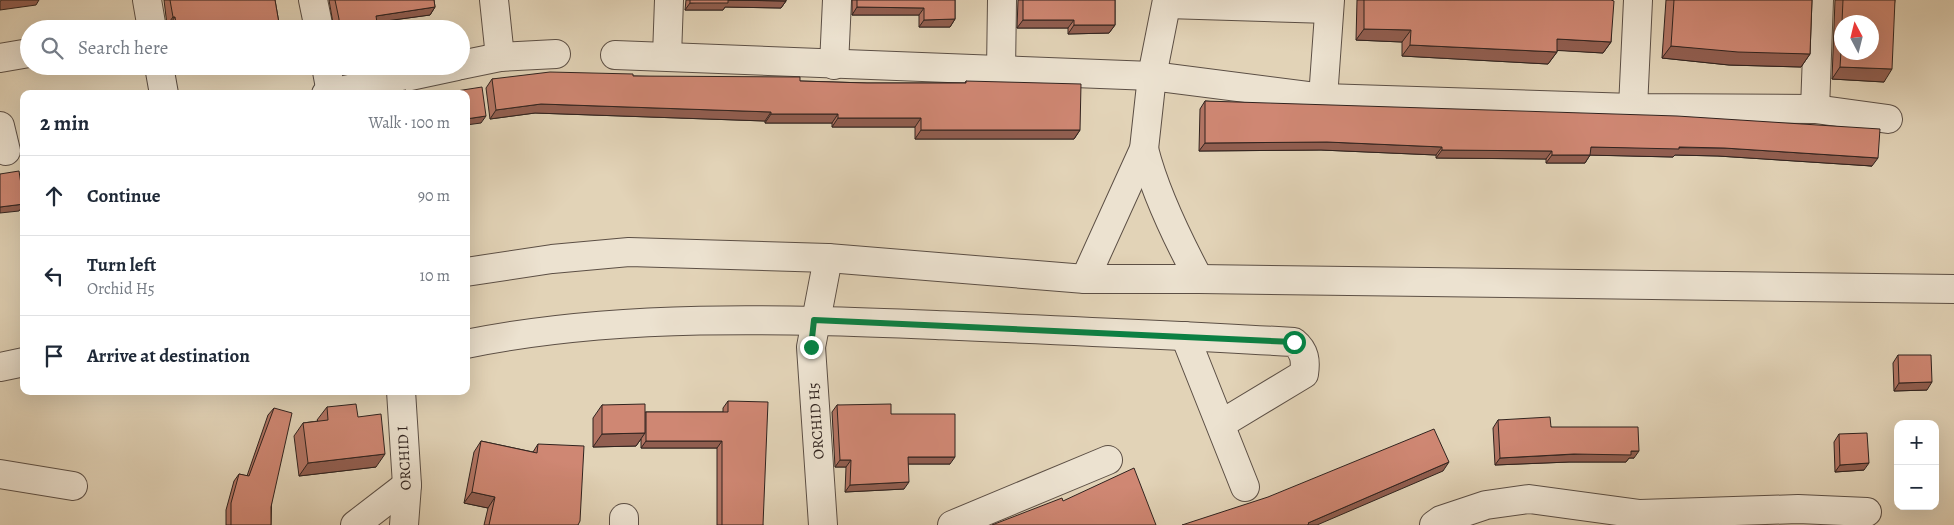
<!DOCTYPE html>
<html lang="en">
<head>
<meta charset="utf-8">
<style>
  body { margin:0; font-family:Alegreya,serif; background:#f6f6f7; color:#1f2937 }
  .controls { position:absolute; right:15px; bottom:15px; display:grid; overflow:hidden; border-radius:10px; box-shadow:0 5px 20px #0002 }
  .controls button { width:45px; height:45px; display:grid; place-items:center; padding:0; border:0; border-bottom:1px solid #e0e1e3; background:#fff; color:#1f2937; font:25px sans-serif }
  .compass { position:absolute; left:1834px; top:15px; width:45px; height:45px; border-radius:50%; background:#fff; box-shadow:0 5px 20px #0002; rotate:353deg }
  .stop { position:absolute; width:15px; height:15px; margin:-11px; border:4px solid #0b8043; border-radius:50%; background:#fff }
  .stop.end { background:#0b8043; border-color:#fff; box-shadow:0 1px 5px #0008 }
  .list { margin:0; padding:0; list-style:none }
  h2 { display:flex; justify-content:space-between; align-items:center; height:65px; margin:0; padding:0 20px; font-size:21px }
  h2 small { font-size:16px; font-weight:400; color:#747a83 }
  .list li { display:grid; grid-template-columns:32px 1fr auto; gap:15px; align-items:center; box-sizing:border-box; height:80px; padding:0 20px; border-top:1px solid #e0e1e3 }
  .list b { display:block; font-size:19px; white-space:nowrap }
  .list p { margin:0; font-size:16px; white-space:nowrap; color:#747a83 }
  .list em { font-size:16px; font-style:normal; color:#747a83 }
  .icon { flex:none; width:28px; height:28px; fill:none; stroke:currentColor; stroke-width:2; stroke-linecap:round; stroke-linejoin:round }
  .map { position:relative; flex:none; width:1954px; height:525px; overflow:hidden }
  .search { position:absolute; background:#fff; box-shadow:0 5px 20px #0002; left:20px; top:20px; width:450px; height:55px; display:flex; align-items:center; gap:12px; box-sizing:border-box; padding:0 18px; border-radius:28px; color:#747a83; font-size:19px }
  .panel { position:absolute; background:#fff; box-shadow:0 5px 20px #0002; left:20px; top:90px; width:450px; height:305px; border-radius:10px }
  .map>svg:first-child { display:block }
</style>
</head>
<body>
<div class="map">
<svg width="1954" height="525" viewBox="0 0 1954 525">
  <rect width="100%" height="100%" fill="#e2d3b7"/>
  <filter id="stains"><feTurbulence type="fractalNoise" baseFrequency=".004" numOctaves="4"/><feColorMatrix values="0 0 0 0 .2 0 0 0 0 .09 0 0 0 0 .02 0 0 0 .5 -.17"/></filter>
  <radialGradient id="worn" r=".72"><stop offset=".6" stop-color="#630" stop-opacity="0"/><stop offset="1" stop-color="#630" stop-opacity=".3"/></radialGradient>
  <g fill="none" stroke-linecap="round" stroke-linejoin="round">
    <defs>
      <g id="minor">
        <path d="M147 0 152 29"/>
        <path d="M313 0 319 29"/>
        <path d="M494 0 500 57"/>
        <path d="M1167 4 1329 9"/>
        <path d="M615 55 1152 76 1323 98 1633 108 1815 109 1888 119"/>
        <path d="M667 56 669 0"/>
        <path d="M0 58 29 53"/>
        <path d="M461 65 500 57 556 54"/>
        <path d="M834 65 837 0"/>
        <path d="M159 66 164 94"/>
        <path d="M326 66 331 93"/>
        <path d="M1001 71 1002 0"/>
        <path d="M326 94 457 66"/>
        <path d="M1323 98 1330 0"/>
        <path d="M1633 108 1638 0"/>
        <path d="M1815 109 1819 0"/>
        <path d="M0 126 6 151"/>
        <path d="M1144 149C1155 193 1177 238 1199 279"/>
        <path d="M466 272 552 259 629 252 828 258 1085 279H1199L1954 289"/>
        <path d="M1085 279 1144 149 1152 76 1167 0"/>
        <path d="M1185 336 1245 487"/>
        <path d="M466 344C618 313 781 319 936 325 1055 330 1175 335 1294 342 1305 351 1306 361 1304 374L1221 424"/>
        <path d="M0 367 24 362"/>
        <path d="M401 391 407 485 404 525"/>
        <path d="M0 474 73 486"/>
        <path d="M355 525 407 485"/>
        <path d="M624 525V518"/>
        <path d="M823 525 811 347 828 258"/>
        <path d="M952 525 1108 460"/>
        <path d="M1434 525 1441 520 1486 505 1529 499 1640 514 1798 509 1867 512"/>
      </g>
    </defs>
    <use href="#minor" stroke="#5c4f45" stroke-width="30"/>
    <use href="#minor" stroke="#ece2d0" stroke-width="28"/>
  </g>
  <g fill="#b27463" stroke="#30231f" fill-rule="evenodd">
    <path d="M164 0H275L280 29H170L169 25H167Z"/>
    <path d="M329 0H434L435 7 430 15 377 22 378 29H334Z"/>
    <path d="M686 0H786V1L781 8 725 7 723 10H685Z"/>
    <path d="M852 0H955V19L950 27H919V15H852Z"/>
    <path d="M1018 0H1115V25L1109 33 1068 34V28H1017Z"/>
    <path d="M1357 0H1611V42L1603 53 1557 50V52L1548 64 1402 56V42L1356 40Z"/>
    <path d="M1666 0H1812L1810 54 1801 67 1729 65 1662 58Z"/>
    <path d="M1835 0H1895L1884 82 1832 79ZM1842 22H1872L1842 52Z"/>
    <path d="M175 66H206L176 71Z"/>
    <path d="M633 76 867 83H965L966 81 1080 130 1074 139H915V127H832V123H765V121L535 113 490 119 486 88 492 79Z"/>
    <path d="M1205 101 1872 166 1718 156 1675 155 1673 157 1590 155 1585 163H1546V159L1436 158V155L1321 150 1199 151 1200 109Z"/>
    <path d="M1898 355 1927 390 1894 391 1893 363Z"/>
    <path d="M728 401 763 525H717V448H641V439L636 446 593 447V418L602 405 645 412H723V408Z"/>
    <path d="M837 405 891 414 950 464H908L904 489 845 492 846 467H835L832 412Z"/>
    <path d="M327 407 358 417 376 467 299 476 294 436 303 423 318 421 317 420Z"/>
    <path d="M274 408 271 525H226V510L234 481 239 474 247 476 268 415Z"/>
    <path d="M1498 420 1551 427 1634 458H1629L1626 462H1569L1495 465 1493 428Z"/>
    <path d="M1839 434 1864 470 1835 472 1834 442Z"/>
    <path d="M481 441 533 452 538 444 578 525H484L488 508 464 503 474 452Z"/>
  </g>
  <g fill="#915e50" stroke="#30231f">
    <path d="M1 0H39L36 5 0 10V2Z"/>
    <path d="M728 0 786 1 781 8 725 7 723 10H685L690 3Z"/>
    <path d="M435 7 430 15 371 23 376 16Z"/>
    <path d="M857 7 924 8 919 15H852Z"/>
    <path d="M173 17H175L169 25H167Z"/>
    <path d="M955 19 950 27H919L924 20Z"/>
    <path d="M1023 20H1074L1068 28H1017Z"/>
    <path d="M1074 25H1115L1109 33 1068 34Z"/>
    <path d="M1364 29 1411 30 1402 42 1356 40Z"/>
    <path d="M1557 39 1611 42 1603 53 1549 50Z"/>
    <path d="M1410 45 1557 52 1548 64 1402 56Z"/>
    <path d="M1671 46 1810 54 1801 67 1729 65 1662 58Z"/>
    <path d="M179 66H206L176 71Z"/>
    <path d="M1840 67 1892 69 1884 82 1832 79Z"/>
    <path d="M541 104 771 112 765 121 535 113 490 119 496 110Z"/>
    <path d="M771 114H838L832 123H765Z"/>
    <path d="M486 116 481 123 466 125V119Z"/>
    <path d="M838 118H921L915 127H832Z"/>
    <path d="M921 130H1080L1074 139H915Z"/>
    <path d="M1327 142 1442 147 1436 155 1321 150 1199 151 1205 143Z"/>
    <path d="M1591 147 1724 148 1878 158 1872 166 1718 156 1675 155 1673 157 1585 155Z"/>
    <path d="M1442 150 1552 151 1546 159 1436 158Z"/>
    <path d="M1552 155H1590L1585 163H1546Z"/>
    <path d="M24 204 19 211 0 213V207Z"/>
    <path d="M1932 382 1927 390 1894 391 1899 383Z"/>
    <path d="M645 433 636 446 593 447 602 434Z"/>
    <path d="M646 441H722L717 448H641Z"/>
    <path d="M1639 451 1634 458H1629L1626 462H1569L1495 465 1500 458Z"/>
    <path d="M385 454 376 467 299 476 308 463Z"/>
    <path d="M908 457H955L950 464H903Z"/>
    <path d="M840 460H851L846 467H835Z"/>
    <path d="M1449 462 1443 471 1317 525H1306L1308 523Z"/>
    <path d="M1869 463 1864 470 1835 472 1840 465Z"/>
    <path d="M909 482 904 489 845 492 850 485Z"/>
    <path d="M472 492 495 497 488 508 464 503Z"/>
  </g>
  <g fill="#cf8773" stroke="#30231f">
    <path d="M170 0H275L280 29H177L175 17H173Z"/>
    <path d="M335 0H434L435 7 376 16 378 29H339V19Z"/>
    <path d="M690 0H786V1L728 0V3H690Z"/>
    <path d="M857 0H955V19L924 20V8L857 7Z"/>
    <path d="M1023 0H1115V25H1074V20H1023Z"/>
    <path d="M1364 0H1611L1614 1 1611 42 1557 39V52L1410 45 1411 30 1364 29Z"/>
    <path d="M1674 0H1812L1810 54 1738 52 1671 46Z"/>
    <path d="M1843 0H1895L1892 69 1840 67 1842 36V52H1872V22H1842Z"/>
    <path d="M550 72 633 74V76L800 77V81L867 83H966V81L1081 84 1080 130H921V118H838V114H771V112L541 104 496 110 492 79Z"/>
    <path d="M482 87 486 116 466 119V94H437Z"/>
    <path d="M406 90V94H379Z"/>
    <path d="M1205 101 1677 116 1880 129 1878 158 1724 148 1679 147V149L1591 147 1590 155H1552V151L1442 150V147L1327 142 1205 143Z"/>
    <path d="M19 171 24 204 0 207V174Z"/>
    <path d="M1898 355H1931L1932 382 1899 383Z"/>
    <path d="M728 401 768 402 763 525H722V441H646V412H728Z"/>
    <path d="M356 404 358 417 381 414 385 454 308 463 303 423 328 420 327 407Z"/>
    <path d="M645 404V433L602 434V405Z"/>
    <path d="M891 404V414H955V457H908L909 482 850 485 851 460H840L837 405Z"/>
    <path d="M274 408 292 413 271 507V525H231V503L239 474 249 476Z"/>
    <path d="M1550 417 1551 427H1638L1639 451H1631V455L1574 454 1500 458 1498 420Z"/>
    <path d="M1434 429 1449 462 1308 523 1309 524 1307 525H1182L1268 497Z"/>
    <path d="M1867 433 1869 463 1840 465 1839 434Z"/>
    <path d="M481 441 537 453 538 444 584 446 580 521 578 525H489L495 497 472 492Z"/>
    <path d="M1134 468 1156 525H992L1062 498 1063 501Z"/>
  </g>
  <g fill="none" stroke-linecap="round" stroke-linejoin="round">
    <path stroke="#0b8043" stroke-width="6" d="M811 347 814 320 1294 342"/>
  </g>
  <g text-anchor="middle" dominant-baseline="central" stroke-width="4" stroke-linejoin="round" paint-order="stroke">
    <g font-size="15" fill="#30231f" stroke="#ece2d0">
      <text transform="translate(816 421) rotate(-94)">ORCHID H5</text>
      <text transform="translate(404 458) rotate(-93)">ORCHID I</text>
    </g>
  </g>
  <rect width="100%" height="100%" filter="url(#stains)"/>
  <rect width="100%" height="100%" fill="url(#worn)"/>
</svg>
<div class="controls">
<button>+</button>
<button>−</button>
</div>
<svg class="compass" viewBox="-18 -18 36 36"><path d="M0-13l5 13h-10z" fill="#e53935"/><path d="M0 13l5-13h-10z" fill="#747a83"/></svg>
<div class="stop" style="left:1294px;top:342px"></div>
<div class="stop end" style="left:811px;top:347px"></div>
<div class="search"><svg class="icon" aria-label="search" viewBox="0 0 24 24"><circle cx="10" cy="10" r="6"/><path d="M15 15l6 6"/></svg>Search here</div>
<section class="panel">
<h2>2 min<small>Walk · 100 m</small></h2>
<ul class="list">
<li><svg class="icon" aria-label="ahead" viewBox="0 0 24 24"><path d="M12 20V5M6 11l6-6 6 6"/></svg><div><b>Continue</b></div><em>90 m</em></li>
<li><svg class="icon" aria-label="left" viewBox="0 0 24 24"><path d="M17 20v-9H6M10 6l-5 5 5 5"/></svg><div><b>Turn left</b><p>Orchid H5</p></div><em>10 m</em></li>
<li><svg class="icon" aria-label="arrive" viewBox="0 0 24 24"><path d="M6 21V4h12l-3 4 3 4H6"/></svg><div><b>Arrive at destination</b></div></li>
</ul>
</section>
</div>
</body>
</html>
